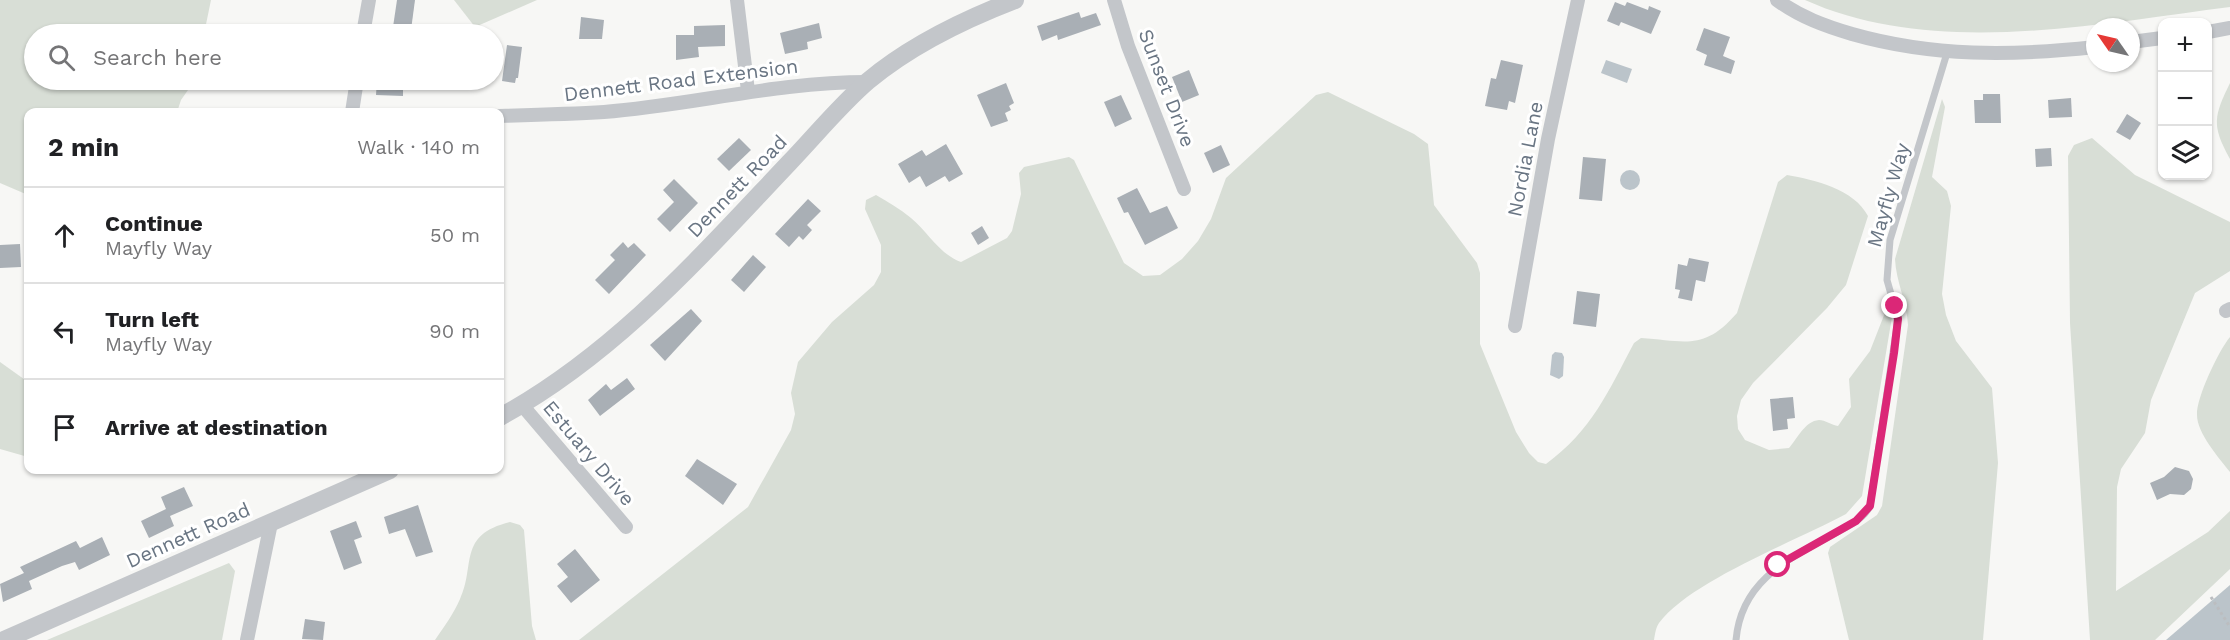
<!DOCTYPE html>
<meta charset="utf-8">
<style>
:root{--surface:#fff;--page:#f6f6f6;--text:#202124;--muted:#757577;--line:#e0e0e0}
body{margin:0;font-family:"Work Sans",sans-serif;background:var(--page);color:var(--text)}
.controls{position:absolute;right:18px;top:18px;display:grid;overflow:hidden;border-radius:12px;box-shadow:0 2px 4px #0004}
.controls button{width:54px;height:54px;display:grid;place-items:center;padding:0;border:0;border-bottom:2px solid var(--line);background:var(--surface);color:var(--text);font:30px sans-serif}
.compass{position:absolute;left:2086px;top:18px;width:54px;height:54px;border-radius:50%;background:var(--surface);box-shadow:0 2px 4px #0004;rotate:304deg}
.stop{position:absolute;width:18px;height:18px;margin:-14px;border:4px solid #db2777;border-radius:50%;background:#fff}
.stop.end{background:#db2777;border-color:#fff;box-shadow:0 2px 6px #0008}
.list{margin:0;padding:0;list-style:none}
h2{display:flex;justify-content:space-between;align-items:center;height:78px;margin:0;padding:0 24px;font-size:26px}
h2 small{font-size:20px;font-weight:400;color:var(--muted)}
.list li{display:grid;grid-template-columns:39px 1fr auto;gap:18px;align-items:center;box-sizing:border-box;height:96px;padding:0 24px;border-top:2px solid var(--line)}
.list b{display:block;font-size:22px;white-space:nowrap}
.list p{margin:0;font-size:20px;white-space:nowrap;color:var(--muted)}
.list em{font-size:20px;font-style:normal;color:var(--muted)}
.icon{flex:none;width:33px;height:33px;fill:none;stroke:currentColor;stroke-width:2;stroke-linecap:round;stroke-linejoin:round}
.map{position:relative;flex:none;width:2230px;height:640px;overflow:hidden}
.search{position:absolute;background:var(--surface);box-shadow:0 2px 4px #0004;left:24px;top:24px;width:480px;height:66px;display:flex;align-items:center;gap:15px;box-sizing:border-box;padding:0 21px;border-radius:33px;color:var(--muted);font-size:22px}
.panel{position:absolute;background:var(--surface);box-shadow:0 2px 4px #0004;left:24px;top:108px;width:480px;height:366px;border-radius:12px}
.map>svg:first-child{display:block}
</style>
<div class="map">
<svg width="2230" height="640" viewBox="0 0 2230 640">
<rect width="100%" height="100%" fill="#f7f7f5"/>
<g fill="#d8ded6">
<polygon points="0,0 211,0 204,34 34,34 34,80 195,80 181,100 177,112 28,112 28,195 0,183"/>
<polygon points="454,0 537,0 475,27"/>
<path d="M1805 0H2230V7C2095 24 1934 58 1805 0Z"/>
<path d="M2230 83V159C2211 125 2214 116 2230 83Z"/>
<path d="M1328 92 1414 134 1428 144 1434 205 1477 263 1480 273V344L1516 432 1529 453 1538 462 1546 464C1592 430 1608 392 1634 343L1641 338C1686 341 1704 351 1737 313L1778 182 1787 175C1815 180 1854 189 1868 216L1846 285 1827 308 1753 383 1741 400 1737 416 1738 429 1745 440 1769 450 1789 448C1797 439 1805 421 1819 420 1825 420 1832 425 1838 426L1851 407 1849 379 1870 351 1888 305 1892 317 1862 496 1846 514C1798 540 1690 581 1659 623 1656 627 1655 634 1654 640H579L748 507 791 430 795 414 791 393 798 362 832 322 874 285 881 272V245L865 209 866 200 876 195C888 202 900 209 911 218 928 232 939 254 961 262L1007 238 1012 231 1021 194 1019 173 1024 167 1069 157 1074 160 1124 263 1143 276 1160 275 1182 259 1198 241 1211 219 1226 178 1316 95Z"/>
<path d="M1942 99 1945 107 1932 177 1947 191 1951 206 1942 294 1946 315 1956 341 1992 388 1998 463 1983 640H1849L1828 553 1830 547 1877 515 1882 506 1908 325C1907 302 1896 282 1895 259Z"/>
<polygon points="2092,138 2135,175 2230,222 2230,271 2195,293 2151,400 2145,433 2121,469 2117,487 2116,591 2208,532 2230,511 2230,569 2155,640 2090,640 2070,323 2068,156 2074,145"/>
<path d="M2230 337V472C2219 458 2197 433 2197 415 2196 398 2219 350 2230 337Z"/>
<polygon points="0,362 28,382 28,457 0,449"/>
<path d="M510 522 520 525 524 530 532 626 536 640H435C444 627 454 613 460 599 476 565 457 535 510 522Z"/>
<polygon points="229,563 235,571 222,640 47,640"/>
</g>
<g fill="#bbc4ca">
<polygon points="1606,60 1632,69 1627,83 1601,73"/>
<circle cx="1630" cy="180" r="10"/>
<polygon points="1555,352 1562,353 1564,357 1563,376 1559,379 1550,375 1552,355"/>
<polygon points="2230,585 2230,640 2166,640"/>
</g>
<g fill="#a9afb5">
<polygon points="397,0 415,0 411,30 393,27"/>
<polygon points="1615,2 1625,6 1627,2 1648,10 1649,6 1661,11 1651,34 1621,22 1619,26 1607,21"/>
<polygon points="1079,12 1081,18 1096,13 1101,25 1058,40 1057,35 1042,41 1037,26"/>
<polygon points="581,17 604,20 602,39 579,39"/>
<polygon points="819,23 822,38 807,42 808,49 785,54 780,33"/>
<polygon points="725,25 725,46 698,47 699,57 676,60 676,35 694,35 694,26"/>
<polygon points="1704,28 1730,37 1723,56 1735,61 1731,74 1704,65 1707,55 1696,50"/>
<polygon points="507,45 522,47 518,78 516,78 515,83 502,81"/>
<polygon points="1501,60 1523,65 1515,103 1509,101 1507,110 1485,106 1491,78 1496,79"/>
<polygon points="1189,70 1199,95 1182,102 1172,77"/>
<polygon points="377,80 403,80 403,96 376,95"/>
<polygon points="1006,83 1014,103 1009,106 1011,110 1005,113 1008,121 991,127 977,95"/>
<polygon points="1983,94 2000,94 2001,123 1975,123 1974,100 1983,100"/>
<polygon points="1121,95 1132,119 1115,127 1104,102"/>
<polygon points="2071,98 2072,117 2049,118 2048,100"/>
<polygon points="2127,114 2141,123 2130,140 2116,132"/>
<polygon points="739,138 751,150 729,171 717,159"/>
<polygon points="946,144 963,174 949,182 945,176 926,187 920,176 909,183 898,164 922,150 926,156"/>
<polygon points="1221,145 1230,165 1213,173 1204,153"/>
<polygon points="2051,148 2052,166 2036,167 2035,149"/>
<polygon points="1583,157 1606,159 1602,201 1579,199"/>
<polygon points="674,179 698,203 670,232 657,219 674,202 663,190"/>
<polygon points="1137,188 1150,213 1167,206 1178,228 1145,245 1128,212 1124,213 1117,198"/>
<polygon points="808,199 821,211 807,225 812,230 803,240 799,236 789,247 775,234"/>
<polygon points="982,226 989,238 978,245 971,233"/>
<polygon points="623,242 628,248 634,243 646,255 609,294 595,280 615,260 610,255"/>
<polygon points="20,244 21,267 0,268 0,245"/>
<polygon points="753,255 766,267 744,292 731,280"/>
<polygon points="1689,258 1709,262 1705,282 1696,280 1692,301 1678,298 1680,290 1675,289 1678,264 1687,266"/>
<polygon points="1577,291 1600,294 1596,327 1573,324"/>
<polygon points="691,309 702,321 665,361 650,345"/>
<polygon points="627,378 635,389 600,416 588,400 606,384 611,390"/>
<polygon points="1793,397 1795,418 1787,419 1788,429 1773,431 1770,399"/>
<polygon points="697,459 737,484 723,505 685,476"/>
<polygon points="2175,467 2189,471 2193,479 2191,489 2184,495 2170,494 2157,500 2150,483 2164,477"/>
<polygon points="184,487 193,506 170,516 174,526 149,538 141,521 166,509 161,497"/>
<polygon points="418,505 433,552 416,557 405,529 389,534 384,517"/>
<polygon points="356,521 362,537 354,540 362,563 344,570 330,531"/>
<polygon points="102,537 110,555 79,570 75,562 62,566 29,581 32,589 3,602 0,584 24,573 20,567 76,541 80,548"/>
<polygon points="575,549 600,580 571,603 557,586 568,577 557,564"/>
<polygon points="305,619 325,622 323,640 302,639"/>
</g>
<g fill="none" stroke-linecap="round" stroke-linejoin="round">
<polyline stroke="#bbbdc0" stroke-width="3" stroke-dasharray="3 3" stroke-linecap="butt" points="2211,597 2230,627"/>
<path stroke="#c3c6ca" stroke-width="7" d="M1736 640C1741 581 1788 559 1834 534 1848 526 1863 520 1870 506L1898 319 1887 280 1890 240 1947 53"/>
<g stroke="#c3c6ca" stroke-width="14">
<polyline points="737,0 748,91"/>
<polyline points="1114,0 1128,46 1184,189"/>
<path d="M1777 0C1800 17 1825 26 1852 34 1933 57 2012 56 2095 47"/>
<polyline points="2208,32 2230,28"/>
<polyline points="363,34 369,0"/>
<polyline points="2131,42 2162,38"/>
<polyline points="352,112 357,80"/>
<path d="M500 116C534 115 570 114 604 112 692 105 778 82 867 82"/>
<polyline points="2226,311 2230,309"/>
<polyline points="1515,326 1548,139 1578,0"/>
<polyline points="522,405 626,527"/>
<polyline points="247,640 271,523"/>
</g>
<g stroke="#c3c6ca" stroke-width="18">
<path d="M500 417C615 354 700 257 789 163 815 136 840 105 868 81 911 45 963 20 1015 0"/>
<polyline points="4,640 390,470"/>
</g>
</g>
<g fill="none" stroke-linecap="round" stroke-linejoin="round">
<polyline stroke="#db2777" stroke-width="8" points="1778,565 1856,521 1870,506 1894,353 1898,319 1895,306"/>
</g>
<g text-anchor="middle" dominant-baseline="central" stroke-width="6" stroke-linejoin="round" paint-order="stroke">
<g font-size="20" fill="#697583" stroke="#fff">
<text transform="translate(681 80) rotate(-7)">Dennett Road Extension</text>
<text transform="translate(1167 88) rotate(69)">Sunset Drive</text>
<text transform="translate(1525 159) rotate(-79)">Nordia Lane</text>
<text transform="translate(737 186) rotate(-46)">Dennett Road</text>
<text transform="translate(1888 195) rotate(-74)">Mayfly Way</text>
<text transform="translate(589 453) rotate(50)">Estuary Drive</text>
<text transform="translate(188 535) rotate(-24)">Dennett Road</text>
</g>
</g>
</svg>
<div class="controls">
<button>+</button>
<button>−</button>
<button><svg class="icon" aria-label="layers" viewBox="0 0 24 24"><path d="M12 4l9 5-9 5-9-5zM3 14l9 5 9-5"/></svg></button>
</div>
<svg class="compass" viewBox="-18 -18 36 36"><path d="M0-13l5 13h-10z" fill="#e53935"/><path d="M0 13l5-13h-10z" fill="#757577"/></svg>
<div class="stop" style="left:1778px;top:565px"></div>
<div class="stop end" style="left:1895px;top:306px"></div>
<div class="search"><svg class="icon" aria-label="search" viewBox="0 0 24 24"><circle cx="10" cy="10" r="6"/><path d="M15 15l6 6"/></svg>Search here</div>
<section class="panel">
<h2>2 min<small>Walk · 140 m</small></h2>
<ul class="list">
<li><svg class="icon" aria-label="ahead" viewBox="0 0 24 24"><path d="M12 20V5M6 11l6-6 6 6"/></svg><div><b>Continue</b><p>Mayfly Way</p></div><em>50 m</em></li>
<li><svg class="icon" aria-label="left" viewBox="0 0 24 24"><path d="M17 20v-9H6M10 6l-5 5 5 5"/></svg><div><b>Turn left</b><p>Mayfly Way</p></div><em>90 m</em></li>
<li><svg class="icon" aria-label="arrive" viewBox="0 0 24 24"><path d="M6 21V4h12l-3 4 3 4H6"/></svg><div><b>Arrive at destination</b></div></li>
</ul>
</section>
</div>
